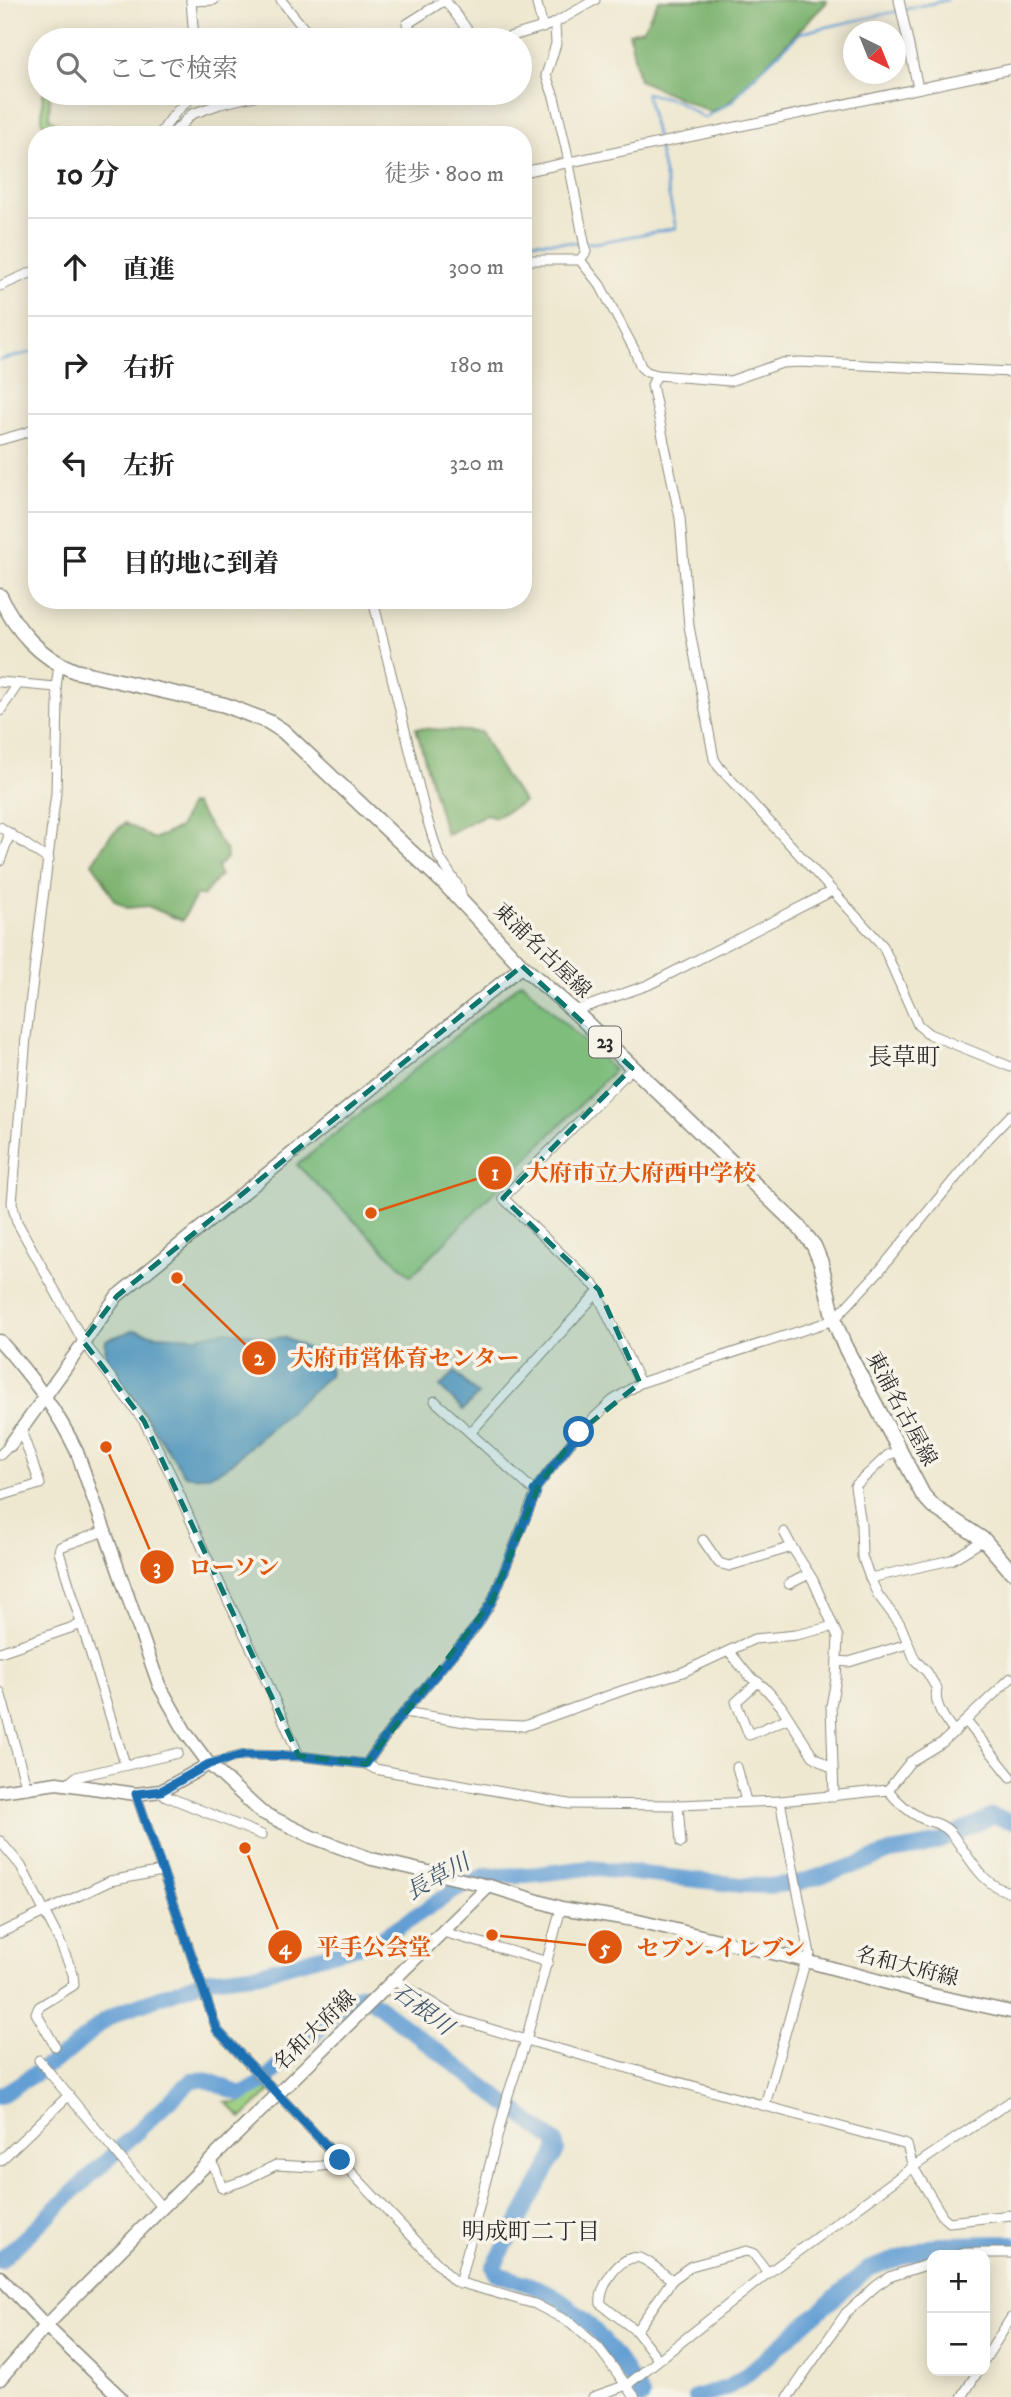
<!DOCTYPE html>
<html lang="ja">
<meta charset="utf-8">
<style>
:root{--surface:#fff;--page:#f2f2f2;--text:#222;--muted:#767676;--line:#e0e0e0}
body{margin:0;font-family:"IM FELL DW Pica","Noto Serif JP",serif;background:var(--page);color:var(--text)}
.controls{position:absolute;right:21px;bottom:21px;display:grid;overflow:hidden;border-radius:14px;box-shadow:0 4px 18px #0003}
.controls button{width:63px;height:63px;display:grid;place-items:center;padding:0;border:0;border-bottom:2px solid var(--line);background:var(--surface);color:var(--text);font:35px sans-serif}
.compass{position:absolute;left:843px;top:21px;width:63px;height:63px;border-radius:50%;background:var(--surface);box-shadow:0 4px 18px #0003;rotate:137deg}
.stop{position:absolute;width:21px;height:21px;margin:-16px;border:5px solid #1f6fb2;border-radius:50%;background:#fff}
.stop.end{background:#1f6fb2;border-color:#fff;box-shadow:0 2px 7px #0008}
.list{margin:0;padding:0;list-style:none}
h2{display:flex;justify-content:space-between;align-items:center;height:91px;margin:0;padding:0 28px;font-size:30px}
h2 small{font-size:23px;font-weight:400;color:var(--muted)}
.list li{display:grid;grid-template-columns:46px 1fr auto;gap:21px;align-items:center;box-sizing:border-box;height:98px;padding:0 28px;border-top:2px solid var(--line)}
.list b{display:block;font-size:26px;white-space:nowrap}
.list em{font-size:23px;font-style:normal;color:var(--muted)}
.icon{flex:none;width:38px;height:38px;fill:none;stroke:currentColor;stroke-width:2;stroke-linecap:round;stroke-linejoin:round}
.map{position:relative;flex:none;width:1011px;height:2397px;overflow:hidden}
.search{position:absolute;background:var(--surface);box-shadow:0 4px 18px #0003;left:28px;top:28px;width:504px;height:77px;display:flex;align-items:center;gap:18px;box-sizing:border-box;padding:0 24px;border-radius:38px;color:var(--muted);font-size:26px}
.panel{position:absolute;background:var(--surface);box-shadow:0 4px 18px #0003;left:28px;top:126px;width:504px;height:483px;border-radius:28px}
.map>svg:first-child{display:block}
</style>
<div class="map">
<svg width="1011" height="2397" viewBox="0 0 1011 2397">
<rect width="100%" height="100%" fill="#f7f3e8"/>
<filter id="ink" filterUnits="userSpaceOnUse"><feTurbulence type="fractalNoise" baseFrequency=".0143" numOctaves="2"/><feDisplacementMap in="SourceGraphic" scale="14" xChannelSelector="R" yChannelSelector="G"/><feConvolveMatrix kernelMatrix="1 2 1 2 8 2 1 2 1" color-interpolation-filters="sRGB"/></filter>
<filter id="wash" filterUnits="userSpaceOnUse"><feTurbulence type="fractalNoise" baseFrequency=".00686" numOctaves="4" result="noise"/><feDisplacementMap in="SourceGraphic" scale="28" xChannelSelector="R" yChannelSelector="G"/><feGaussianBlur stdDeviation="1.57" result="paint"/><feColorMatrix in="noise" values="0 0 0 0 0 0 0 0 0 0 0 0 0 0 0 0 0 1.4 0 .05"/><feComposite in="paint" operator="in"/></filter>
<g filter="url(#wash)">
<rect width="100%" height="100%" fill="#eee8d0"/>
<g fill="#9acf7f" stroke="#627d55" stroke-width="2">
<polygon points="43,93 50,93 49,118 72,135 61,135 42,122"/>
<polygon points="522,982 614,1070 411,1276 297,1165"/>
<polygon points="265,2085 270,2091 242,2118 226,2102 238,2103"/>
</g>
<g fill="#7bb26e" stroke="#536e4c" stroke-width="2">
<polygon points="659,0 826,0 827,2 725,106 710,112 639,80 629,33 643,29"/>
<polygon points="416,728 481,732 504,775 524,802 496,817 486,814 446,835"/>
<polygon points="190,804 195,805 226,851 227,858 217,867 220,875 203,896 196,895 182,921 148,906 127,908 114,900 102,877 92,863 110,836 125,823 154,839 179,828"/>
</g>
<g fill="#639fd4" stroke="#476580" stroke-width="2">
<path d="M134 1330 156 1335 198 1337 224 1331 248 1333 267 1339 284 1337 320 1355 330 1367 329 1376 228 1466C212 1476 203 1478 185 1475L105 1357 106 1340Z"/>
<polygon points="455,1372 478,1395 463,1410 440,1387"/>
</g>
<g fill="none" stroke-linecap="round" stroke-linejoin="round">
<g stroke="#639fd4" stroke-width="2.5">
<polyline points="657,139 646,93 675,100 704,118 733,101 748,82 800,33 947,0"/>
<polyline points="523,241 595,243 676,228 658,146"/>
<polyline points="0,360 37,351"/>
</g>
<g stroke="#639fd4" stroke-width="16">
<polyline points="0,2096 67,2053 104,2021 124,2010 209,1979 260,1973 372,1942 384,1936 454,1891 484,1876 528,1875 589,1868 742,1885 769,1886 801,1882 859,1864 890,1852 922,1847 943,1840 992,1816 1011,1821"/>
<path d="M0 2261 192 2080C212 2077 223 2089 242 2094L260 2084 356 1996 363 1994 555 2141 557 2151 493 2268 496 2273C512 2279 531 2284 547 2292 588 2314 619 2357 642 2397"/>
<polyline points="695,2397 727,2388 744,2377 868,2269 939,2244 1011,2243"/>
</g>
</g>
</g>
<g filter="url(#ink)">
<g fill="none" stroke-linecap="round" stroke-linejoin="round">
<defs>
<g id="street">
<polyline points="191,0 194,40"/>
<polyline points="281,0 313,40"/>
<polyline points="536,0 543,28"/>
<polyline points="899,0 918,88"/>
<polyline points="191,1 214,0"/>
<polyline points="555,23 556,44 546,75 554,97 566,148 586,252 580,260"/>
<polyline points="418,40 407,24 445,0 475,40"/>
<polyline points="499,40 553,24 595,0"/>
<polyline points="159,135 176,112 196,93"/>
<polyline points="171,135 192,114 220,104 267,93"/>
<polyline points="523,172 1011,69"/>
<polyline points="523,260 580,260"/>
<polyline points="580,260 600,285 634,349 641,367 647,372 657,375 730,381 782,363 800,362 1011,372"/>
<polyline points="0,286 37,270"/>
<polyline points="657,375 652,385 680,518 689,626 714,759 719,767 883,946 918,1025 929,1034 1011,1067"/>
<polyline points="0,440 28,432 37,427"/>
<polyline points="373,600 425,812 439,857 460,889 462,899"/>
<polyline points="59,665 56,687 58,701 56,793 26,1037 12,1203 17,1222 83,1341 144,1421 172,1477 203,1549 260,1666 299,1756"/>
<polyline points="0,682 56,687"/>
<polyline points="0,711 18,684"/>
<polyline points="0,827 49,860"/>
<polyline points="0,861 10,833"/>
<polyline points="574,1011 648,985 832,891"/>
<polyline points="632,1068 503,1198 599,1290 597,1293 640,1383"/>
<polyline points="435,1401 534,1491"/>
<polyline points="471,1432 597,1293"/>
<polyline points="0,1455 10,1445"/>
<polyline points="0,1496 40,1484 21,1430"/>
<polyline points="105,1531 60,1547 59,1552 125,1764"/>
<polyline points="784,1532 792,1547"/>
<polyline points="703,1540 719,1563 729,1566 792,1547 813,1580 838,1637 836,1679 831,1706 834,1796"/>
<polyline points="870,1578 862,1556 861,1524 855,1486 888,1455 899,1451"/>
<polyline points="789,1584 809,1574"/>
<polyline points="729,1651 748,1675 764,1687 781,1706 813,1756 833,1769"/>
<polyline points="0,1652 82,1624"/>
<polyline points="837,1661 849,1662 907,1644"/>
<polyline points="758,1682 736,1702 749,1735 788,1718"/>
<polyline points="0,1692 27,1789"/>
<polyline points="404,1712 477,1724 524,1726 624,1690 683,1672 754,1639 796,1635 830,1627"/>
<polyline points="966,1721 1011,1777"/>
<path d="M955 1732C945 1721 933 1703 937 1689L927 1672 915 1660 900 1624 878 1595 870 1578 951 1560 984 1540"/>
<polyline points="209,1764 244,1755 299,1756 366,1764 375,1769 569,1804 678,1805 780,1801 888,1790 910,1762 943,1742 1011,1678"/>
<polyline points="366,1764 395,1723 478,1624 492,1601 536,1492 534,1491 579,1432 612,1401 640,1383 834,1320 880,1270 985,1142 1011,1115"/>
<polyline points="737,1767 746,1801"/>
<polyline points="68,1784 76,1777 178,1753"/>
<path d="M888 1790C896 1800 909 1812 921 1818 932 1823 942 1823 950 1832 967 1852 982 1888 1011 1892"/>
<polyline points="161,1791 166,1796 262,1835"/>
<polyline points="136,1794 217,2030 454,2281 535,2304 571,2323 598,2347 635,2397"/>
<polyline points="678,1805 681,1843"/>
<polyline points="0,1841 21,1866 59,1940 73,1974 74,1985 39,2007 36,2013 55,2046"/>
<polyline points="443,1932 548,1962"/>
<polyline points="0,1933 110,1881 162,1871"/>
<polyline points="395,1980 458,2019 526,2040 907,2145 913,2167 943,2217 949,2222 1011,2215"/>
<polyline points="39,2060 162,2208"/>
<polyline points="765,2105 803,1970 810,1954 780,1801"/>
<polyline points="0,2161 69,2095"/>
<polyline points="209,2162 215,2168 222,2188 243,2181 276,2165 313,2167 338,2164 341,2161"/>
<polyline points="958,2255 965,2253 1011,2253"/>
<polyline points="459,2284 508,2095 526,2040 561,1908"/>
<polyline points="636,2331 672,2280 691,2266 746,2251 753,2253 768,2273"/>
<path d="M658 2359 636 2331 601 2304C598 2288 620 2253 640 2258 650 2261 663 2274 672 2280"/>
<polyline points="985,2359 1011,2318"/>
<polyline points="593,2397 627,2385 768,2273 913,2167 1011,2101"/>
<polyline points="788,2397 846,2313 876,2286 889,2277 932,2263"/>
<polyline points="962,2397 978,2371"/>
</g>
<g id="secondary">
<path d="M0 1341C31 1376 57 1410 77 1452L159 1685 186 1733 209 1764 261 1812 312 1837 372 1859 489 1886 561 1908 634 1920 806 1961 928 1994 1011 2012"/>
<polyline points="10,1445 117,1296 522,966"/>
<polyline points="0,1791 57,1783 136,1794 161,1791 209,1764"/>
<polyline points="0,2277 46,2326 120,2397"/>
<polyline points="0,2379 46,2326 162,2208 489,1886"/>
</g>
<path id="primary" d="M0 596C15 629 40 658 75 671L225 705 269 722 283 731 446 885 522 966 574 1011 799 1227 814 1246 821 1263 834 1320 844 1345 923 1495 934 1507 984 1540 1011 1571"/>
</defs>
<use href="#street" stroke="#8c8a7e" stroke-width="11"/>
<use href="#secondary" stroke="#8c8a7e" stroke-width="15"/>
<use href="#primary" stroke="#8c8a7e" stroke-width="17"/>
<use href="#street" stroke="#fff" stroke-width="9"/>
<use href="#secondary" stroke="#fff" stroke-width="12"/>
<use href="#primary" stroke="#fff" stroke-width="14"/>
</g>
</g>
<g fill="none" stroke-linecap="round" stroke-linejoin="round" filter="url(#ink)">
<polyline stroke="#1f6fb2" stroke-width="9" points="340,2160 217,2030 136,1794 161,1791 209,1764 244,1755 299,1756 366,1764 395,1723 478,1624 492,1601 536,1493 534,1491 579,1432"/>
</g>
<path fill="#0f766e" fill-opacity="0.2" stroke="#0f766e" stroke-width="5" stroke-dasharray="14 9" stroke-linejoin="round" d="M522 966 632 1068 503 1198 599 1290 640 1383 579 1432 539 1485 492 1601 366 1764 299 1756 144 1421 83 1341 117 1296Z"/>
<g text-anchor="middle" dominant-baseline="central" stroke-width="7" stroke-linejoin="round" paint-order="stroke">
<rect fill="#f7f3e8" stroke="#686764" stroke-width="2" x="589" y="1026.5" width="32" height="31" rx="5"/>
<g font-size="19" font-weight="bold" fill="#2b2b2b">
<text x="605" y="1042">23</text>
</g>
<g font-size="21" fill="#2b2b2b" stroke="#f7f3e8">
<text transform="translate(542 951) rotate(44)">東浦名古屋線</text>
<text transform="translate(901 1409) rotate(62)">東浦名古屋線</text>
<text transform="translate(907 1967) rotate(14)">名和大府線</text>
<text transform="translate(315 2031) rotate(-44)">名和大府線</text>
</g>
<g font-size="23" font-style="italic" fill="#41596f" stroke="#f7f3e8">
<text transform="translate(438 1878) rotate(-29)">長草川</text>
<text transform="translate(422 2010) rotate(37)">石根川</text>
</g>
<g font-size="23" fill="#2b2b2b" stroke="#f7f3e8">
<text x="531" y="2232">明成町二丁目</text>
</g>
<g font-size="24" fill="#2b2b2b" stroke="#f7f3e8">
<text x="904" y="1058">長草町</text>
</g>
</g>
<path fill="none" stroke="#df570e" stroke-width="2.5" d="M371 1213L495 1173M177 1278L259 1358M106 1447L157 1567M245 1848L285 1947M492 1935L605 1947"/>
<g fill="#df570e" stroke="#f7f3e8" stroke-width="2.5">
<circle cx="371" cy="1213" r="7"/>
<circle cx="177" cy="1278" r="7"/>
<circle cx="106" cy="1447" r="7"/>
<circle cx="245" cy="1848" r="7"/>
<circle cx="492" cy="1935" r="7"/>
<circle cx="495" cy="1173" r="18"/>
<circle cx="259" cy="1358" r="18"/>
<circle cx="157" cy="1567" r="18"/>
<circle cx="285" cy="1947" r="18"/>
<circle cx="605" cy="1947" r="18"/>
</g>
<g font-size="21" text-anchor="middle" font-weight="bold" fill="#fff">
<text x="495" y="1180">1</text>
<text x="259" y="1365">2</text>
<text x="157" y="1574">3</text>
<text x="285" y="1954">4</text>
<text x="605" y="1955">5</text>
</g>
<g font-size="23" text-anchor="middle" font-weight="bold" fill="#df570e" stroke="#f7f3e8" stroke-width="7" stroke-linejoin="round" paint-order="stroke">
<text x="641" y="1181">大府市立大府西中学校</text>
<text x="405" y="1366">大府市営体育センター</text>
<text x="234" y="1575">ローソン</text>
<text x="374" y="1955">平手公会堂</text>
<text x="721" y="1956">セブン-イレブン</text>
</g>
</svg>
<div class="controls">
<button>+</button>
<button>−</button>
</div>
<svg class="compass" viewBox="-18 -18 36 36"><path d="M0-13l5 13h-10z" fill="#e53935"/><path d="M0 13l5-13h-10z" fill="#767676"/></svg>
<div class="stop" style="left:579px;top:1432px"></div>
<div class="stop end" style="left:340px;top:2160px"></div>
<div class="search"><svg class="icon" aria-label="search" viewBox="0 0 24 24"><circle cx="10" cy="10" r="6"/><path d="M15 15l6 6"/></svg>ここで検索</div>
<section class="panel">
<h2>10 分<small>徒歩 · 800 m</small></h2>
<ul class="list">
<li><svg class="icon" aria-label="ahead" viewBox="0 0 24 24"><path d="M12 20V5M6 11l6-6 6 6"/></svg><div><b>直進</b></div><em>300 m</em></li>
<li><svg class="icon" aria-label="right" viewBox="0 0 24 24"><path d="M7 20v-9h11M14 6l5 5-5 5"/></svg><div><b>右折</b></div><em>180 m</em></li>
<li><svg class="icon" aria-label="left" viewBox="0 0 24 24"><path d="M17 20v-9H6M10 6l-5 5 5 5"/></svg><div><b>左折</b></div><em>320 m</em></li>
<li><svg class="icon" aria-label="arrive" viewBox="0 0 24 24"><path d="M6 21V4h12l-3 4 3 4H6"/></svg><div><b>目的地に到着</b></div></li>
</ul>
</section>
</div>
